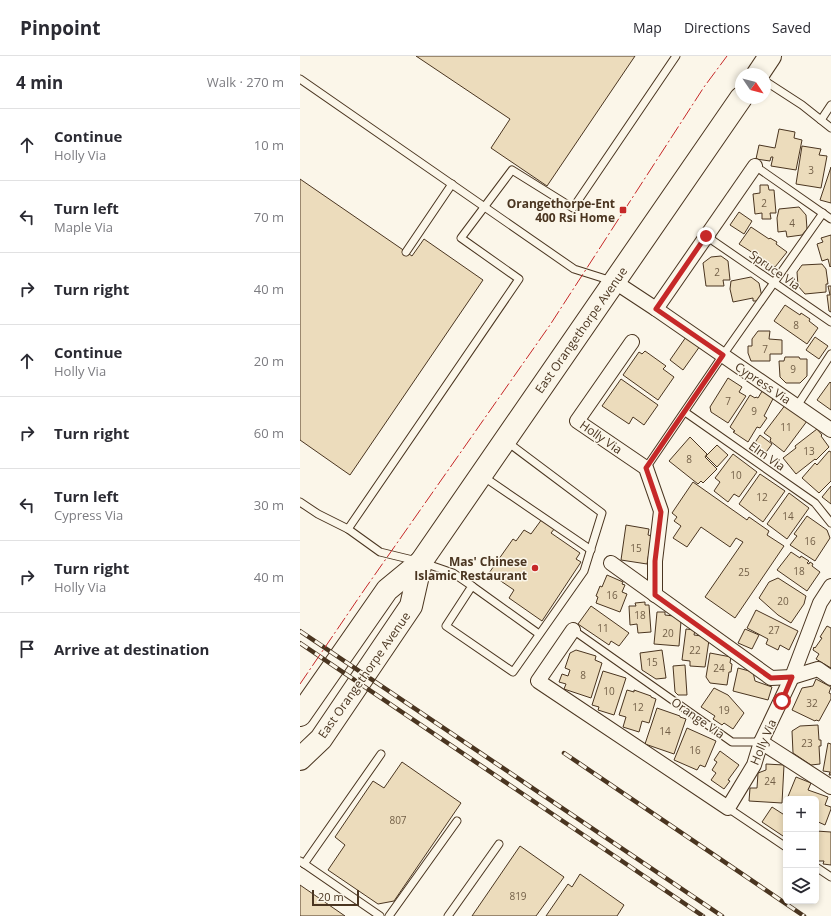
<!DOCTYPE html>
<meta charset="utf-8">
<style>
:root{--surface:#fff;--page:#f2f2f3;--text:#2b2b33;--muted:#7c7c81;--line:#e1e1e2}
body{margin:0;font-family:"Open Sans",sans-serif;background:var(--page);color:var(--text)}
.controls{position:absolute;right:12px;bottom:12px;display:grid;overflow:hidden;border-radius:6px;box-shadow:0 2px 6px #0003}
.controls button{width:36px;height:36px;display:grid;place-items:center;padding:0;border:0;border-bottom:1px solid var(--line);background:var(--surface);color:var(--text);font:20px sans-serif}
.compass{position:absolute;left:435px;top:12px;width:36px;height:36px;border-radius:50%;background:var(--surface);box-shadow:0 2px 6px #0003;rotate:125deg}
.scale{position:absolute;left:12px;bottom:10px;width:47px;box-sizing:border-box;padding-left:4px;border:2px solid #4a3520;border-top:0;font-size:11px;line-height:14px;white-space:nowrap;color:#4a3520;-webkit-text-stroke:3px #fbf6e9;paint-order:stroke}
.stop{position:absolute;width:12px;height:12px;margin:-9px;border:3px solid #c62828;border-radius:50%;background:#fff}
.stop.end{background:#c62828;border-color:#fff;box-shadow:0 1px 4px #0008}
.list{margin:0;padding:0;list-style:none}
h2{display:flex;justify-content:space-between;align-items:center;height:52px;margin:0;padding:0 16px;font-size:17px}
h2 small{font-size:13px;font-weight:400;color:var(--muted)}
.list li{display:grid;grid-template-columns:26px 1fr auto;gap:12px;align-items:center;box-sizing:border-box;height:72px;padding:0 16px;border-top:1px solid var(--line)}
.list b{display:block;font-size:15px;white-space:nowrap}
.list p{margin:0;font-size:13px;white-space:nowrap;color:var(--muted)}
.list em{font-size:13px;font-style:normal;color:var(--muted)}
.icon{flex:none;width:22px;height:22px;fill:none;stroke:currentColor;stroke-width:2;stroke-linecap:round;stroke-linejoin:round}
.map{position:relative;flex:none;width:531px;height:860px;overflow:hidden}
header{display:flex;align-items:center;gap:24px;box-sizing:border-box;height:56px;padding:0 20px;background:var(--surface);border-bottom:1px solid var(--line)}
header strong{font-size:19px}
nav{display:flex;gap:22px;margin-inline-start:auto;font-size:14px}
main{display:flex}
aside{flex:1;background:var(--surface)}
.map>svg:first-child{display:block}
</style>
<header>
<strong>Pinpoint</strong>
<nav><a>Map</a><a>Directions</a><a>Saved</a></nav>
</header>
<main>
<aside>
<h2>4 min<small>Walk · 270 m</small></h2>
<ul class="list">
<li><svg class="icon" aria-label="ahead" viewBox="0 0 24 24"><path d="M12 20V5M6 11l6-6 6 6"/></svg><div><b>Continue</b><p>Holly Via</p></div><em>10 m</em></li>
<li><svg class="icon" aria-label="left" viewBox="0 0 24 24"><path d="M17 20v-9H6M10 6l-5 5 5 5"/></svg><div><b>Turn left</b><p>Maple Via</p></div><em>70 m</em></li>
<li><svg class="icon" aria-label="right" viewBox="0 0 24 24"><path d="M7 20v-9h11M14 6l5 5-5 5"/></svg><div><b>Turn right</b></div><em>40 m</em></li>
<li><svg class="icon" aria-label="ahead" viewBox="0 0 24 24"><path d="M12 20V5M6 11l6-6 6 6"/></svg><div><b>Continue</b><p>Holly Via</p></div><em>20 m</em></li>
<li><svg class="icon" aria-label="right" viewBox="0 0 24 24"><path d="M7 20v-9h11M14 6l5 5-5 5"/></svg><div><b>Turn right</b></div><em>60 m</em></li>
<li><svg class="icon" aria-label="left" viewBox="0 0 24 24"><path d="M17 20v-9H6M10 6l-5 5 5 5"/></svg><div><b>Turn left</b><p>Cypress Via</p></div><em>30 m</em></li>
<li><svg class="icon" aria-label="right" viewBox="0 0 24 24"><path d="M7 20v-9h11M14 6l5 5-5 5"/></svg><div><b>Turn right</b><p>Holly Via</p></div><em>40 m</em></li>
<li><svg class="icon" aria-label="arrive" viewBox="0 0 24 24"><path d="M6 21V4h12l-3 4 3 4H6"/></svg><div><b>Arrive at destination</b></div></li>
</ul>
</aside>
<div class="map">
<svg width="531" height="860" viewBox="0 0 531 860">
<rect width="100%" height="100%" fill="#fbf6e9"/>
<g fill="#ecdcbc" stroke="#4a3520">
<polygon points="116,0 335,0 247,130 191,92 210,63"/>
<polygon points="479,73 495,76 494,82 502,84 496,114 471,110 473,101 471,101 470,105 456,103 459,89 475,92"/>
<polygon points="502,90 521,93 519,99 527,100 521,132 496,128"/>
<polygon points="531,111 531,147 520,144"/>
<polygon points="0,123 112,200 124,183 183,224 50,419 0,384"/>
<polygon points="460,129 468,129 469,134 474,134 476,157 470,157 471,163 462,163 462,157 455,158 453,138 460,137"/>
<polygon points="499,151 506,159 507,173 502,179 487,181 486,175 478,176 477,162 479,153"/>
<polygon points="439,156 452,165 444,178 430,169"/>
<polygon points="451,171 469,183 470,182 477,186 476,188 487,196 475,211 473,210 471,214 462,207 464,204 439,188"/>
<polygon points="531,179 531,210 530,211 528,203 522,205 517,188 523,186 521,182"/>
<polygon points="421,200 428,205 430,224 423,224 424,230 406,230 403,207 411,201"/>
<polygon points="522,208 526,213 528,228 526,228 526,236 505,238 498,230 497,216 502,209"/>
<polygon points="451,221 459,227 462,241 459,245 453,245 453,242 433,246 430,233 431,225"/>
<polygon points="528,230 531,230 531,256 529,255 527,239 530,239"/>
<polygon points="485,249 500,259 501,257 510,263 509,265 518,272 507,288 474,265"/>
<polygon points="458,275 470,275 469,283 482,284 482,298 470,298 470,305 451,305 448,297 448,290 452,290 452,283"/>
<polygon points="386,281 400,290 383,314 370,304"/>
<polygon points="515,281 528,290 519,303 506,294"/>
<polygon points="345,295 366,310 363,313 374,321 358,344 323,319 339,296 342,298"/>
<polygon points="485,301 499,301 500,303 507,303 507,320 500,327 486,327 480,321 479,305 484,305"/>
<polygon points="428,322 442,331 439,336 446,340 428,367 411,356 410,351"/>
<polygon points="321,323 358,349 344,369 333,361 329,368 302,350"/>
<polygon points="530,326 531,327 531,354 517,344"/>
<polygon points="464,332 475,339 464,360 467,362 460,372 457,371 448,386 433,376 435,375 430,371 450,339 455,342 456,341 458,342"/>
<polygon points="486,348 507,365 484,396 470,385 471,382 464,377"/>
<polygon points="517,373 522,379 521,380 529,391 516,404 515,403 496,418 483,402 496,392 495,390"/>
<polygon points="460,379 472,388 464,399 452,391"/>
<polygon points="390,381 407,398 405,401 417,413 403,427 401,425 398,428 369,405"/>
<polygon points="417,389 428,399 417,411 406,400"/>
<polygon points="529,395 531,396 531,425 519,437 502,422 515,407 517,409"/>
<polygon points="433,398 457,416 439,441 434,438 428,446 414,435 420,426 415,422"/>
<polygon points="460,418 485,435 463,466 439,448"/>
<polygon points="393,426 447,464 449,461 469,475 467,479 484,490 435,562 405,541 443,486 436,482 430,491 401,471 387,491 373,482 381,470 374,465 377,461 372,457"/>
<polygon points="531,430 531,448 522,441"/>
<polygon points="489,437 509,452 487,483 467,468"/>
<polygon points="507,460 527,474 530,482 515,505 490,489 497,480 494,478"/>
<polygon points="242,463 255,472 251,477 280,497 276,503 281,506 242,565 209,542 214,534 189,517 213,483 216,485 224,474 231,478"/>
<polygon points="326,469 349,473 348,479 352,480 347,508 321,504"/>
<polygon points="491,496 500,502 501,500 509,505 507,507 509,508 510,506 513,508 512,510 520,516 507,535 477,514"/>
<polygon points="307,519 323,526 322,528 325,529 322,536 327,538 320,556 296,547 298,541 296,540 300,530 302,531"/>
<polygon points="478,522 506,540 504,548 491,567 478,559 459,542 469,526"/>
<polygon points="345,546 345,549 349,549 351,576 338,577 337,568 330,569 329,550 336,550 335,547"/>
<polygon points="291,550 329,577 319,590 311,585 309,589 278,568"/>
<polygon points="456,554 498,575 489,594 480,589 478,594 466,588 468,583 447,572"/>
<polygon points="357,556 365,556 365,559 374,560 381,565 379,590 354,588"/>
<polygon points="527,570 531,572 531,612 516,603 519,598 513,594 514,591 515,592 522,582 520,581"/>
<polygon points="386,573 395,574 394,579 402,580 409,584 405,611 390,610 390,605 382,604"/>
<polygon points="445,573 459,579 452,593 438,587"/>
<polygon points="276,594 296,600 295,604 302,607 291,642 264,633 266,628 259,626 262,618 268,620 270,614 265,612 270,597"/>
<polygon points="362,594 366,622 356,623 342,614 340,597"/>
<polygon points="410,597 431,601 430,607 432,608 431,616 429,616 427,629 410,627 406,621"/>
<polygon points="385,609 387,639 378,639 375,636 373,610"/>
<polygon points="438,612 453,616 455,625 472,631 468,644 433,635"/>
<polygon points="303,615 326,622 314,659 298,654 299,651 292,649"/>
<polygon points="516,623 531,631 529,637 531,638 531,643 519,665 516,664 515,665 492,654 502,632 513,630"/>
<polygon points="414,632 428,639 444,657 433,673 424,667 422,669 413,663 415,660 401,651"/>
<polygon points="327,634 334,636 334,634 351,640 351,641 356,643 349,667 342,665 339,676 323,671 326,661 319,659"/>
<polygon points="357,652 380,660 380,661 386,663 374,698 345,688"/>
<polygon points="518,669 519,684 521,684 521,690 519,690 520,708 511,709 493,697 492,675 500,670"/>
<polygon points="387,672 416,685 405,711 400,709 397,714 374,704"/>
<polygon points="528,687 531,688 531,719 529,719 530,716 523,715"/>
<polygon points="420,695 439,709 428,724 430,725 424,733 411,724 416,717 412,714 417,706 414,704"/>
<polygon points="102,706 161,747 94,845 78,848 28,814 45,789 35,781 73,725 84,732"/>
<polygon points="466,708 484,709 482,747 449,745 450,732 457,732 458,717 466,714"/>
<polygon points="496,721 511,727 508,734 528,741 525,749 531,751 531,753 525,769 516,765 516,743 487,743"/>
<polygon points="472,751 486,760 486,782 462,766"/>
<polygon points="516,775 531,776 531,809 523,808 524,805 517,805 518,798 516,797"/>
<polygon points="220,790 264,821 236,860 172,860"/>
<polygon points="280,818 324,849 317,860 246,860 268,828 272,831"/>
<polygon points="0,829 45,860 0,860"/>
</g>
<g fill="none" stroke-linecap="round" stroke-linejoin="round">
<defs>
<g id="service">
<polyline points="0,23 274,213 312,225"/>
<polyline points="465,25 502,49 531,72"/>
<polyline points="521,64 531,49"/>
<polyline points="455,110 531,163"/>
<polyline points="406,180 531,266"/>
<polyline points="106,196 152,128"/>
<polyline points="497,350 531,298"/>
<polyline points="385,356 515,447 531,467"/>
<polyline points="346,412 423,299 523,157"/>
<polyline points="184,421 291,494"/>
<polyline points="0,446 18,458 48,473 80,496 121,506 153,517 172,530 146,570 213,616 284,515 302,457 206,385"/>
<polyline points="48,473 219,223 161,182 212,114 273,152 376,0"/>
<polyline points="172,530 239,578"/>
<polyline points="273,574 432,686 461,686"/>
<polyline points="428,752 486,791"/>
<polyline points="0,805 80,860"/>
<polyline points="4,808 81,698"/>
<polyline points="516,811 531,821"/>
<polyline points="89,860 157,765"/>
<polyline points="148,860 199,788"/>
</g>
<g id="minor">
<polyline points="315,226 356,253 531,374"/>
<polyline points="356,253 455,110"/>
<polyline points="332,286 277,365 346,412 361,455 355,505 355,539"/>
<polyline points="311,507 471,622 492,621 518,613 531,622"/>
<polyline points="273,574 238,625 428,752 454,709 461,686 492,621 520,547 531,530"/>
<polyline points="461,686 531,731"/>
</g>
<g id="primary">
<polyline points="458,18 470,0"/>
<polyline points="0,659 87,534 121,506 441,42"/>
<polyline points="0,703 21,683 111,550 121,506"/>
</g>
</defs>
<use href="#service" stroke="#4a3520" stroke-width="9"/>
<use href="#minor" stroke="#4a3520" stroke-width="16"/>
<use href="#primary" stroke="#4a3520" stroke-width="24"/>
<use href="#service" stroke="#fbf6e9" stroke-width="7"/>
<use href="#minor" stroke="#fbf6e9" stroke-width="14"/>
<use href="#primary" stroke="#fbf6e9" stroke-width="22"/>
<defs>
<g id="rail">
<polyline points="0,575 422,860"/>
<polyline points="0,587 403,860"/>
<polyline points="264,697 504,860"/>
</g>
</defs>
<use href="#rail" stroke="#4a3520" stroke-width="4.5"/>
<use href="#rail" stroke="#fbf6e9" stroke-width="3" stroke-dasharray="9" stroke-linecap="butt"/>
<polyline stroke="#c62828" stroke-width="1" stroke-dasharray="14 3 2 3" stroke-linecap="butt" points="0,628 62,537 250,269 404,31 427,0"/>
</g>
<g fill="none" stroke-linecap="round" stroke-linejoin="round">
<polyline stroke="#c62828" stroke-width="5" points="406,180 356,253 423,299 346,412 361,456 355,505 355,539 471,622 492,621 482,645"/>
</g>
<g fill="#c62828" stroke="#fbf6e9" stroke-width="1.5">
<rect x="319" y="150" width="8" height="8" rx="2"/>
<circle cx="235" cy="512" r="4"/>
</g>
<g text-anchor="middle" dominant-baseline="central" stroke-width="3" stroke-linejoin="round" paint-order="stroke">
<g font-size="10" fill="#725f47">
<text x="511" y="114">3</text>
<text x="464" y="147">2</text>
<text x="492" y="167">4</text>
<text x="417" y="216">2</text>
<text x="496" y="269">8</text>
<text x="465" y="293">7</text>
<text x="493" y="313">9</text>
<text x="428" y="345">7</text>
<text x="454" y="355">9</text>
<text x="486" y="371">11</text>
<text x="509" y="395">13</text>
<text x="389" y="403">8</text>
<text x="436" y="419">10</text>
<text x="462" y="441">12</text>
<text x="488" y="460">14</text>
<text x="510" y="485">16</text>
<text x="336" y="492">15</text>
<text x="499" y="515">18</text>
<text x="444" y="516">25</text>
<text x="312" y="539">16</text>
<text x="483" y="545">20</text>
<text x="340" y="559">18</text>
<text x="303" y="572">11</text>
<text x="474" y="574">27</text>
<text x="368" y="577">20</text>
<text x="395" y="594">22</text>
<text x="352" y="606">15</text>
<text x="419" y="612">24</text>
<text x="283" y="619">8</text>
<text x="309" y="635">10</text>
<text x="512" y="647">32</text>
<text x="338" y="651">12</text>
<text x="424" y="654">19</text>
<text x="365" y="675">14</text>
<text x="507" y="687">23</text>
<text x="395" y="694">16</text>
<text x="470" y="725">24</text>
<text x="98" y="764">807</text>
<text x="218" y="840">819</text>
</g>
<g font-size="12" font-weight="bold" fill="#4a3520" stroke="#fbf6e9" text-anchor="end">
<text x="315" y="147">Orangethorpe-Ent<tspan x="315" dy="14">400 Rsi Home</tspan></text>
<text x="227" y="505">Mas' Chinese<tspan x="227" dy="14">Islamic Restaurant</tspan></text>
</g>
<g font-size="12" fill="#4a3520" stroke="#fbf6e9">
<text transform="translate(475 214) rotate(35)">Spruce Via</text>
<text transform="translate(281 274) rotate(-55)">East Orangethorpe Avenue</text>
<text transform="translate(463 327) rotate(34)">Cypress Via</text>
<text transform="translate(301 381) rotate(35)">Holly Via</text>
<text transform="translate(467 400) rotate(35)">Elm Via</text>
<text transform="translate(64 619) rotate(-55)">East Orangethorpe Avenue</text>
<text transform="translate(398 662) rotate(35)">Orange Via</text>
<text transform="translate(463 686) rotate(-67)">Holly Via</text>
</g>
</g>
</svg>
<div class="controls">
<button>+</button>
<button>−</button>
<button><svg class="icon" aria-label="layers" viewBox="0 0 24 24"><path d="M12 4l9 5-9 5-9-5zM3 14l9 5 9-5"/></svg></button>
</div>
<svg class="compass" viewBox="-18 -18 36 36"><path d="M0-13l5 13h-10z" fill="#e53935"/><path d="M0 13l5-13h-10z" fill="#7c7c81"/></svg>
<div class="scale">20 m</div>
<div class="stop" style="left:482px;top:645px"></div>
<div class="stop end" style="left:406px;top:180px"></div>
</div>
</main>
